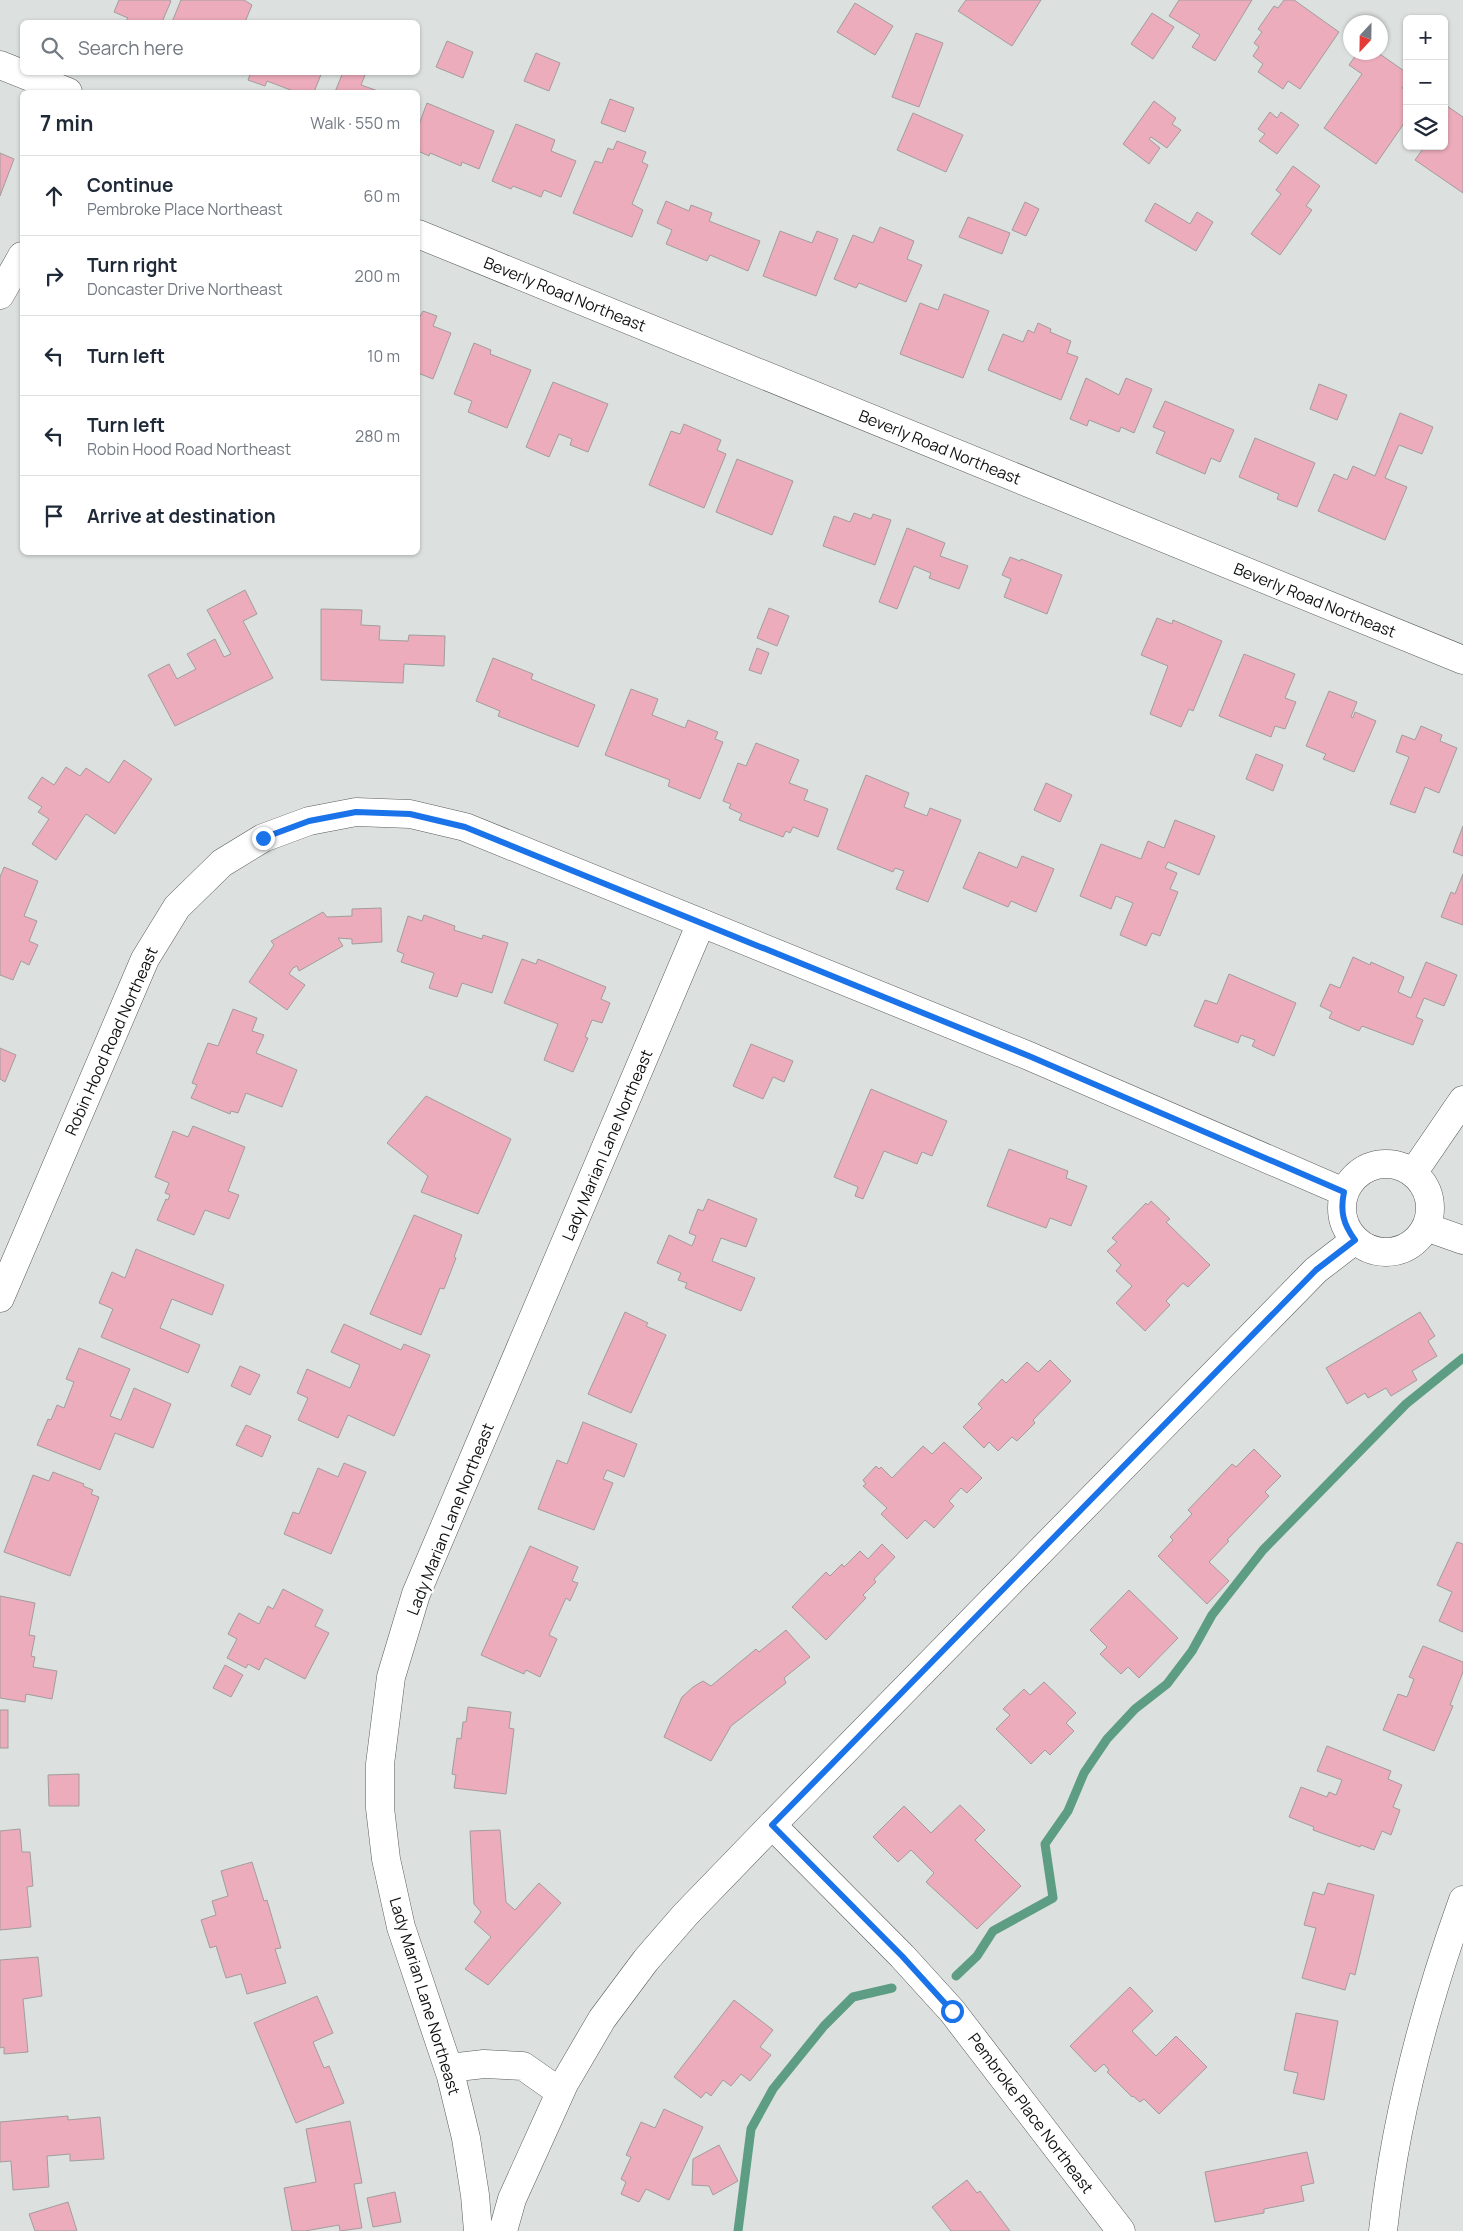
<!DOCTYPE html>
<meta charset="utf-8">
<style>
:root{--surface:#fff;--page:#f2f2f3;--text:#1f2937;--muted:#747a83;--line:#e0e1e3}
body{margin:0;font-family:Manrope,sans-serif;background:var(--page);color:var(--text)}
.controls{position:absolute;right:15px;top:15px;display:grid;overflow:hidden;border-radius:8px;box-shadow:0 1px 4px #0004}
.controls button{width:45px;height:45px;display:grid;place-items:center;padding:0;border:0;border-bottom:1px solid var(--line);background:var(--surface);color:var(--text);font:25px sans-serif}
.compass{position:absolute;left:1343px;top:15px;width:45px;height:45px;border-radius:50%;background:var(--surface);box-shadow:0 1px 4px #0004;rotate:202deg}
.stop{position:absolute;width:15px;height:15px;margin:-11px;border:4px solid #1a73e8;border-radius:50%;background:#fff}
.stop.end{background:#1a73e8;border-color:#fff;box-shadow:0 1px 5px #0008}
.list{margin:0;padding:0;list-style:none}
h2{display:flex;justify-content:space-between;align-items:center;height:65px;margin:0;padding:0 20px;font-size:21px}
h2 small{font-size:16px;font-weight:400;color:var(--muted)}
.list li{display:grid;grid-template-columns:32px 1fr auto;gap:15px;align-items:center;box-sizing:border-box;height:80px;padding:0 20px;border-top:1px solid var(--line)}
.list b{display:block;font-size:19px;white-space:nowrap}
.list p{margin:0;font-size:16px;white-space:nowrap;color:var(--muted)}
.list em{font-size:16px;font-style:normal;color:var(--muted)}
.icon{flex:none;width:28px;height:28px;fill:none;stroke:currentColor;stroke-width:2;stroke-linecap:round;stroke-linejoin:round}
.map{position:relative;flex:none;width:1463px;height:2231px;overflow:hidden}
.search{position:absolute;background:var(--surface);box-shadow:0 1px 4px #0004;left:20px;top:20px;width:400px;height:55px;display:flex;align-items:center;gap:12px;box-sizing:border-box;padding:0 18px;border-radius:8px;color:var(--muted);font-size:19px}
.panel{position:absolute;background:var(--surface);box-shadow:0 1px 4px #0004;left:20px;top:90px;width:400px;height:465px;border-radius:8px}
.map>svg:first-child{display:block}
</style>
<div class="map">
<svg width="1463" height="2231" viewBox="0 0 1463 2231">
<rect width="100%" height="100%" fill="#dce0de"/>
<g fill="none" stroke-linecap="round" stroke-linejoin="round">
<g stroke="#5d9d84" stroke-width="9">
<polyline points="956,1976 977,1956 993,1931 1053,1898 1045,1844 1068,1811 1084,1773 1107,1739 1135,1709 1167,1684 1192,1651 1212,1615 1263,1550 1406,1404 1463,1358"/>
<polyline points="738,2231 751,2129 773,2089 824,2026 853,1997 892,1988"/>
</g>
</g>
<g fill="#ecacbb" stroke="#a19d9e">
<polygon points="119,0 169,0 171,1 162,22 125,22 128,18 114,12"/>
<polygon points="181,0 244,0 252,5 245,22 172,22"/>
<polygon points="966,0 1041,0 1012,46 958,11"/>
<polygon points="1179,0 1252,0 1215,61 1192,47 1200,35 1169,16"/>
<polygon points="1284,0 1294,0 1339,32 1300,89 1288,81 1283,89 1258,72 1263,64 1253,56 1259,47 1254,43 1262,32 1258,29 1274,6 1278,8"/>
<polygon points="855,3 893,26 875,55 837,32"/>
<polygon points="1152,13 1174,27 1153,59 1131,44"/>
<polygon points="916,33 943,43 919,107 892,97"/>
<polygon points="447,41 473,52 463,78 436,67"/>
<polygon points="1358,52 1377,52 1407,73 1407,81 1402,88 1407,91 1407,119 1376,164 1324,128 1362,74 1349,65"/>
<polygon points="536,53 560,63 549,91 524,81"/>
<polygon points="251,72 322,72 314,92 296,92 267,81 265,86 248,80"/>
<polygon points="343,72 359,72 365,75 361,85 381,92 335,92"/>
<polygon points="610,99 634,108 625,132 601,123"/>
<polygon points="1154,101 1176,118 1172,124 1181,130 1167,148 1151,137 1149,139 1160,148 1149,164 1123,144"/>
<polygon points="427,103 494,131 479,169 462,162 461,166 430,153 429,156 418,151 418,127"/>
<polygon points="1444,104 1463,117 1463,193 1415,160 1425,146 1444,146"/>
<polygon points="1270,112 1277,118 1281,112 1299,125 1277,154 1259,141 1265,134 1258,129"/>
<polygon points="913,113 963,135 946,172 897,150"/>
<polygon points="516,124 555,140 551,151 576,161 561,197 544,190 541,197 513,186 511,189 492,181"/>
<polygon points="617,141 646,152 642,162 648,165 632,204 643,210 632,237 573,213 595,161 602,163 608,148 613,150"/>
<polygon points="0,153 14,159 0,196"/>
<polygon points="1293,166 1320,186 1306,206 1312,210 1280,255 1251,234 1281,194 1276,190"/>
<polygon points="666,201 689,211 691,205 712,213 709,221 760,241 748,271 710,255 707,261 666,244 672,230 657,223"/>
<polygon points="1025,202 1039,209 1026,236 1012,230"/>
<polygon points="1155,203 1190,224 1197,212 1213,222 1196,251 1145,221"/>
<polygon points="968,217 1010,233 1002,254 959,237"/>
<polygon points="880,227 914,241 907,259 922,265 906,302 859,283 856,288 834,279 853,235 873,243"/>
<polygon points="780,231 812,243 817,231 838,239 816,296 763,276"/>
<polygon points="944,294 989,311 963,378 900,354 920,303 938,310"/>
<polygon points="423,311 437,316 433,326 451,333 433,379 418,373 418,320"/>
<polygon points="1038,323 1051,329 1050,332 1071,341 1067,353 1078,357 1061,400 988,370 1003,334 1023,342 1028,330 1034,333"/>
<polygon points="474,343 491,350 490,354 531,370 507,428 468,412 472,401 454,394"/>
<polygon points="1086,378 1119,395 1126,378 1152,389 1134,433 1121,427 1119,432 1089,420 1087,426 1070,419"/>
<polygon points="553,382 608,404 588,452 570,445 572,439 559,434 549,457 526,447"/>
<polygon points="1319,384 1347,395 1337,420 1310,409"/>
<polygon points="1165,401 1234,430 1220,462 1211,458 1205,474 1156,453 1165,432 1153,427"/>
<polygon points="1400,413 1433,427 1422,454 1399,445 1385,478 1407,487 1385,540 1318,511 1334,474 1347,480 1353,466 1375,476"/>
<polygon points="684,424 721,440 717,450 726,454 704,508 649,485 671,431 680,434"/>
<polygon points="1255,438 1315,463 1297,507 1277,499 1279,494 1239,477"/>
<polygon points="737,459 793,481 772,535 716,512"/>
<polygon points="854,513 871,519 873,514 891,520 875,565 823,546 834,516 850,522"/>
<polygon points="907,528 945,543 940,556 968,566 959,589 929,578 931,573 914,566 897,609 879,602"/>
<polygon points="1010,557 1020,561 1021,559 1062,575 1047,614 1004,597 1011,579 1002,575"/>
<polygon points="245,590 257,614 243,621 273,678 175,726 148,675 169,664 177,679 196,669 187,654 215,639 224,657 231,654 207,610"/>
<polygon points="769,608 789,616 777,646 757,638"/>
<polygon points="321,609 362,610 361,625 380,626 379,640 408,641 409,635 445,636 444,666 404,664 403,683 321,680"/>
<polygon points="1157,618 1172,624 1173,620 1222,641 1193,711 1189,709 1181,727 1150,714 1168,666 1141,655"/>
<polygon points="757,648 769,653 761,674 749,670"/>
<polygon points="1244,654 1295,674 1285,698 1296,702 1285,729 1275,726 1271,737 1219,716"/>
<polygon points="493,658 533,674 531,679 595,705 578,747 498,716 500,711 476,701"/>
<polygon points="631,689 658,699 652,715 685,728 688,720 718,732 715,739 723,742 700,799 668,786 670,780 605,755"/>
<polygon points="1329,691 1357,702 1351,717 1353,718 1355,712 1376,721 1354,772 1323,759 1326,754 1306,746"/>
<polygon points="1421,726 1442,735 1440,741 1457,748 1439,793 1425,787 1415,813 1390,804 1409,757 1396,752 1402,735 1415,740"/>
<polygon points="756,743 799,760 789,783 808,790 804,800 828,809 818,837 793,827 790,833 786,831 783,837 739,820 742,814 729,808 731,804 723,801 738,763 746,766"/>
<polygon points="1256,754 1283,765 1273,791 1246,779"/>
<polygon points="124,760 152,779 115,834 86,814 56,860 32,844 49,819 38,812 42,807 28,798 42,777 54,785 66,767 80,776 86,768 109,783"/>
<polygon points="866,775 909,793 904,807 927,816 930,808 961,820 928,902 896,889 904,871 895,868 893,872 837,849"/>
<polygon points="1046,783 1072,795 1060,822 1034,810"/>
<polygon points="1175,820 1215,836 1199,875 1168,862 1165,868 1177,873 1170,889 1178,892 1160,936 1152,933 1146,946 1120,935 1133,903 1116,896 1111,909 1080,896 1101,844 1141,859 1148,841 1164,848"/>
<polygon points="1463,826 1463,856 1453,852"/>
<polygon points="979,852 1017,868 1022,856 1054,869 1036,912 1011,901 1008,907 963,888"/>
<polygon points="4,867 38,881 24,916 37,921 29,941 38,945 29,965 21,961 13,980 0,975 0,877"/>
<polygon points="1463,874 1463,925 1441,917 1451,892 1455,894"/>
<polygon points="381,908 382,942 352,944 352,939 338,938 343,946 299,971 297,966 293,968 289,974 305,985 287,1010 249,982 274,945 271,941 323,912 327,917 352,916 352,909"/>
<polygon points="424,915 455,926 454,930 482,939 483,935 508,943 492,993 462,983 457,997 429,988 434,973 401,962 404,954 397,951 408,916 422,921"/>
<polygon points="1353,957 1370,965 1371,962 1404,977 1398,992 1411,998 1426,962 1457,975 1444,1006 1424,998 1416,1017 1423,1020 1413,1045 1362,1026 1359,1031 1329,1018 1332,1012 1320,1006 1330,984 1340,988"/>
<polygon points="522,959 536,964 538,959 606,987 601,999 610,1003 602,1023 592,1020 585,1037 588,1038 573,1072 544,1060 558,1024 504,1003"/>
<polygon points="1229,974 1296,1003 1274,1056 1252,1046 1255,1040 1241,1035 1238,1043 1194,1026 1205,1000 1217,1004"/>
<polygon points="233,1009 257,1018 252,1031 264,1035 256,1053 297,1070 282,1107 246,1093 238,1113 231,1111 230,1114 191,1098 197,1085 192,1083 208,1043 218,1046"/>
<polygon points="751,1044 793,1061 784,1082 773,1077 763,1099 733,1086"/>
<polygon points="0,1048 16,1055 5,1082 0,1079"/>
<polygon points="871,1089 947,1121 932,1156 922,1152 917,1164 884,1151 863,1199 855,1196 858,1187 834,1177"/>
<polygon points="426,1096 511,1139 478,1214 421,1192 428,1176 387,1143"/>
<polygon points="193,1126 245,1147 228,1191 239,1195 229,1219 205,1210 194,1235 157,1220 166,1199 168,1200 170,1195 165,1193 169,1183 155,1177 173,1131 188,1137"/>
<polygon points="1009,1149 1068,1171 1066,1178 1087,1186 1071,1226 1050,1218 1046,1228 987,1206"/>
<polygon points="708,1199 757,1219 746,1247 721,1238 712,1261 755,1278 741,1311 685,1288 687,1283 678,1280 681,1273 657,1263 669,1235 692,1246 696,1236 689,1233 698,1209 703,1211"/>
<polygon points="1151,1201 1170,1219 1166,1222 1210,1265 1188,1287 1183,1283 1166,1301 1170,1305 1145,1331 1116,1303 1132,1286 1116,1271 1121,1265 1107,1251 1117,1242 1112,1238 1146,1203 1148,1205"/>
<polygon points="414,1215 462,1235 454,1257 456,1258 444,1289 440,1288 421,1335 370,1314"/>
<polygon points="136,1249 224,1285 212,1315 172,1299 160,1328 200,1345 188,1373 101,1337 113,1309 99,1303 112,1272 125,1278"/>
<polygon points="625,1312 648,1323 646,1326 666,1335 631,1413 588,1394"/>
<polygon points="1420,1312 1435,1336 1428,1341 1437,1356 1412,1371 1417,1380 1391,1396 1386,1388 1368,1398 1365,1393 1347,1404 1326,1368"/>
<polygon points="344,1324 401,1350 404,1344 430,1355 394,1436 348,1415 338,1438 298,1420 308,1398 297,1393 307,1369 350,1388 360,1365 331,1352"/>
<polygon points="79,1348 130,1369 110,1416 121,1420 134,1388 171,1404 153,1448 115,1433 100,1470 37,1445 48,1419 51,1420 57,1405 64,1408 74,1382 66,1379"/>
<polygon points="1050,1360 1071,1381 1033,1420 1035,1423 1017,1441 1012,1437 998,1451 989,1442 984,1448 963,1427 982,1408 978,1404 1002,1379 1006,1383 1027,1362 1038,1372"/>
<polygon points="240,1366 260,1375 250,1395 231,1386"/>
<polygon points="583,1422 637,1444 624,1477 607,1470 603,1479 613,1483 594,1530 538,1509 557,1460 567,1464"/>
<polygon points="246,1425 271,1436 262,1457 236,1445"/>
<polygon points="944,1442 982,1478 967,1493 961,1488 949,1501 954,1506 934,1528 925,1520 907,1539 881,1514 887,1508 863,1486 866,1484 863,1480 876,1466 879,1469 881,1467 892,1478 923,1446 932,1454"/>
<polygon points="1254,1449 1281,1476 1265,1492 1269,1496 1227,1540 1229,1541 1209,1562 1229,1581 1207,1604 1158,1556 1173,1540 1170,1537 1192,1514 1188,1510 1232,1464 1236,1467"/>
<polygon points="344,1463 366,1472 331,1554 284,1534 293,1512 299,1514 318,1468 338,1477"/>
<polygon points="53,1472 84,1484 83,1486 93,1490 91,1494 99,1497 70,1576 4,1552 33,1475 49,1481"/>
<polygon points="1457,1542 1463,1544 1463,1632 1439,1621 1452,1592 1437,1585"/>
<polygon points="882,1544 895,1557 874,1579 876,1582 863,1595 866,1598 826,1640 792,1607 826,1572 830,1576 842,1564 844,1567 860,1551 868,1559"/>
<polygon points="530,1546 578,1567 572,1581 578,1583 570,1601 566,1598 549,1635 557,1639 540,1677 526,1670 524,1674 481,1655"/>
<polygon points="283,1589 323,1610 315,1626 329,1633 305,1679 265,1658 259,1670 248,1664 246,1668 227,1658 237,1639 228,1634 239,1613 259,1624 268,1606 273,1609"/>
<polygon points="1129,1590 1178,1638 1139,1678 1128,1667 1121,1674 1100,1654 1107,1647 1090,1630"/>
<polygon points="0,1596 35,1603 29,1635 35,1636 31,1656 35,1657 33,1667 57,1671 52,1699 26,1694 25,1702 0,1698"/>
<polygon points="786,1630 810,1657 784,1678 786,1683 731,1726 711,1761 664,1737 682,1697 693,1687 703,1681 711,1686 756,1649 759,1652"/>
<polygon points="1423,1646 1463,1662 1463,1672 1450,1705 1453,1706 1434,1751 1383,1730 1398,1694 1407,1697 1414,1679 1409,1677"/>
<polygon points="225,1665 243,1675 231,1697 213,1688"/>
<polygon points="1044,1682 1076,1713 1066,1723 1074,1731 1050,1755 1045,1750 1031,1764 996,1729 1010,1715 1003,1709 1024,1689 1030,1695"/>
<polygon points="468,1707 511,1712 509,1728 514,1729 506,1794 454,1788 456,1775 452,1774 457,1738 461,1739 463,1722 466,1722"/>
<rect x="0" y="1710" width="8" height="38"/>
<polygon points="1327,1746 1391,1771 1388,1779 1402,1785 1393,1807 1400,1810 1391,1835 1382,1831 1374,1850 1361,1845 1360,1847 1313,1830 1314,1827 1289,1817 1301,1787 1327,1797 1329,1792 1336,1795 1342,1780 1317,1771"/>
<polygon points="79,1774 79,1806 49,1806 48,1775"/>
<polygon points="960,1805 985,1830 975,1840 1021,1886 977,1929 926,1882 934,1873 911,1850 898,1862 873,1837 904,1806 931,1833"/>
<polygon points="20,1829 22,1852 30,1852 33,1886 27,1887 31,1927 0,1930 0,1831"/>
<polygon points="500,1830 506,1902 515,1910 539,1883 561,1903 488,1985 465,1969 491,1937 474,1922 481,1912 474,1904 470,1831"/>
<polygon points="252,1862 264,1901 267,1900 281,1948 275,1949 286,1983 247,1994 241,1974 226,1978 216,1946 210,1948 201,1920 216,1915 212,1901 228,1896 221,1871"/>
<polygon points="1328,1883 1374,1895 1355,1975 1350,1973 1345,1990 1302,1978 1316,1928 1304,1925 1313,1892 1324,1895"/>
<polygon points="38,1957 42,1996 23,1999 28,2052 4,2054 4,2047 0,2048 0,1960"/>
<polygon points="1130,1987 1153,2011 1132,2031 1156,2056 1176,2036 1207,2067 1159,2114 1144,2099 1140,2102 1133,2096 1132,2097 1107,2072 1109,2070 1104,2064 1095,2072 1070,2046"/>
<polygon points="317,1996 333,2033 313,2042 324,2068 329,2066 344,2103 296,2123 254,2023"/>
<polygon points="734,2000 773,2030 760,2047 771,2055 750,2081 741,2074 731,2086 723,2080 711,2096 706,2092 701,2098 674,2077"/>
<polygon points="1296,2013 1338,2021 1324,2100 1293,2093 1298,2073 1284,2070"/>
<polygon points="664,2109 703,2127 669,2200 646,2189 639,2202 621,2194 626,2182 621,2179 631,2157 626,2155 641,2122 655,2128"/>
<polygon points="68,2116 68,2120 100,2117 104,2159 70,2161 70,2154 47,2156 49,2187 13,2190 11,2161 0,2162 0,2122"/>
<polygon points="350,2121 362,2183 354,2184 362,2228 340,2231 339,2225 305,2231 292,2231 284,2188 316,2182 306,2129"/>
<polygon points="719,2145 738,2181 713,2195 709,2186 692,2185 693,2159"/>
<polygon points="1307,2152 1314,2183 1301,2186 1304,2201 1264,2209 1264,2213 1215,2222 1205,2172"/>
<polygon points="967,2180 977,2193 980,2191 1010,2231 951,2231 932,2207"/>
<polygon points="395,2192 401,2222 373,2227 367,2198"/>
<polygon points="68,2202 77,2231 35,2231 29,2214"/>
</g>
<g fill="none" stroke-linecap="round" stroke-linejoin="round">
<defs>
<g id="minor">
<polyline points="0,65 68,92"/>
<polyline points="418,234 1463,660"/>
<polyline points="0,295 22,256"/>
<circle cx="1386" cy="1208" r="44"/>
<polyline points="1413,1173 1463,1100"/>
<polyline points="1426,1227 1463,1240"/>
<polyline points="0,1298 145,959 177,907 222,863 263,838 309,821 356,812 410,814 465,827 1029,1056 1344,1192"/>
<polyline points="772,1825 902,1956 952,2011 1121,2231"/>
<polyline points="449,2068 484,2064 523,2066 560,2092"/>
<polyline points="478,2231 475,2195 466,2138 451,2076 401,1927 386,1859 380,1808 380,1764 391,1677 416,1594 701,923"/>
<polyline points="503,2231 512,2199 564,2084 602,2019 646,1960 685,1915 772,1825 1316,1270 1355,1240"/>
<path d="M1383 2231C1395 2119 1425 2006 1463 1900"/>
</g>
</defs>
<use href="#minor" stroke="#585c5a" stroke-width="29"/>
<use href="#minor" stroke="#fff" stroke-width="28"/>
</g>
<g fill="none" stroke-linecap="round" stroke-linejoin="round">
<path stroke="#1a73e8" stroke-width="6" d="M263 838 309 821 356 812 410 814 465 827 1029 1056 1344 1192C1340 1211 1343 1224 1355 1240L1316 1270 772 1825 902 1956 952 2011"/>
</g>
<g text-anchor="middle" dominant-baseline="central" stroke-width="4.5" stroke-linejoin="round" paint-order="stroke">
<g font-size="16" fill="#0f1010" stroke="#fff">
<text transform="translate(565 294) rotate(22)">Beverly Road Northeast</text>
<text transform="translate(940 447) rotate(22)">Beverly Road Northeast</text>
<text transform="translate(1315 600) rotate(22)">Beverly Road Northeast</text>
<text transform="translate(111 1041) rotate(-66)">Robin Hood Road Northeast</text>
<text transform="translate(607 1145) rotate(-67)">Lady Marian Lane Northeast</text>
<text transform="translate(450 1519) rotate(-68)">Lady Marian Lane Northeast</text>
<text transform="translate(425 1996) rotate(73)">Lady Marian Lane Northeast</text>
<text transform="translate(1031 2113) rotate(53)">Pembroke Place Northeast</text>
</g>
</g>
</svg>
<div class="controls">
<button>+</button>
<button>−</button>
<button><svg class="icon" aria-label="layers" viewBox="0 0 24 24"><path d="M12 4l9 5-9 5-9-5zM3 14l9 5 9-5"/></svg></button>
</div>
<svg class="compass" viewBox="-18 -18 36 36"><path d="M0-13l5 13h-10z" fill="#e53935"/><path d="M0 13l5-13h-10z" fill="#747a83"/></svg>
<div class="stop" style="left:952px;top:2011px"></div>
<div class="stop end" style="left:263px;top:838px"></div>
<div class="search"><svg class="icon" aria-label="search" viewBox="0 0 24 24"><circle cx="10" cy="10" r="6"/><path d="M15 15l6 6"/></svg>Search here</div>
<section class="panel">
<h2>7 min<small>Walk · 550 m</small></h2>
<ul class="list">
<li><svg class="icon" aria-label="ahead" viewBox="0 0 24 24"><path d="M12 20V5M6 11l6-6 6 6"/></svg><div><b>Continue</b><p>Pembroke Place Northeast</p></div><em>60 m</em></li>
<li><svg class="icon" aria-label="right" viewBox="0 0 24 24"><path d="M7 20v-9h11M14 6l5 5-5 5"/></svg><div><b>Turn right</b><p>Doncaster Drive Northeast</p></div><em>200 m</em></li>
<li><svg class="icon" aria-label="left" viewBox="0 0 24 24"><path d="M17 20v-9H6M10 6l-5 5 5 5"/></svg><div><b>Turn left</b></div><em>10 m</em></li>
<li><svg class="icon" aria-label="left" viewBox="0 0 24 24"><path d="M17 20v-9H6M10 6l-5 5 5 5"/></svg><div><b>Turn left</b><p>Robin Hood Road Northeast</p></div><em>280 m</em></li>
<li><svg class="icon" aria-label="arrive" viewBox="0 0 24 24"><path d="M6 21V4h12l-3 4 3 4H6"/></svg><div><b>Arrive at destination</b></div></li>
</ul>
</section>
</div>
